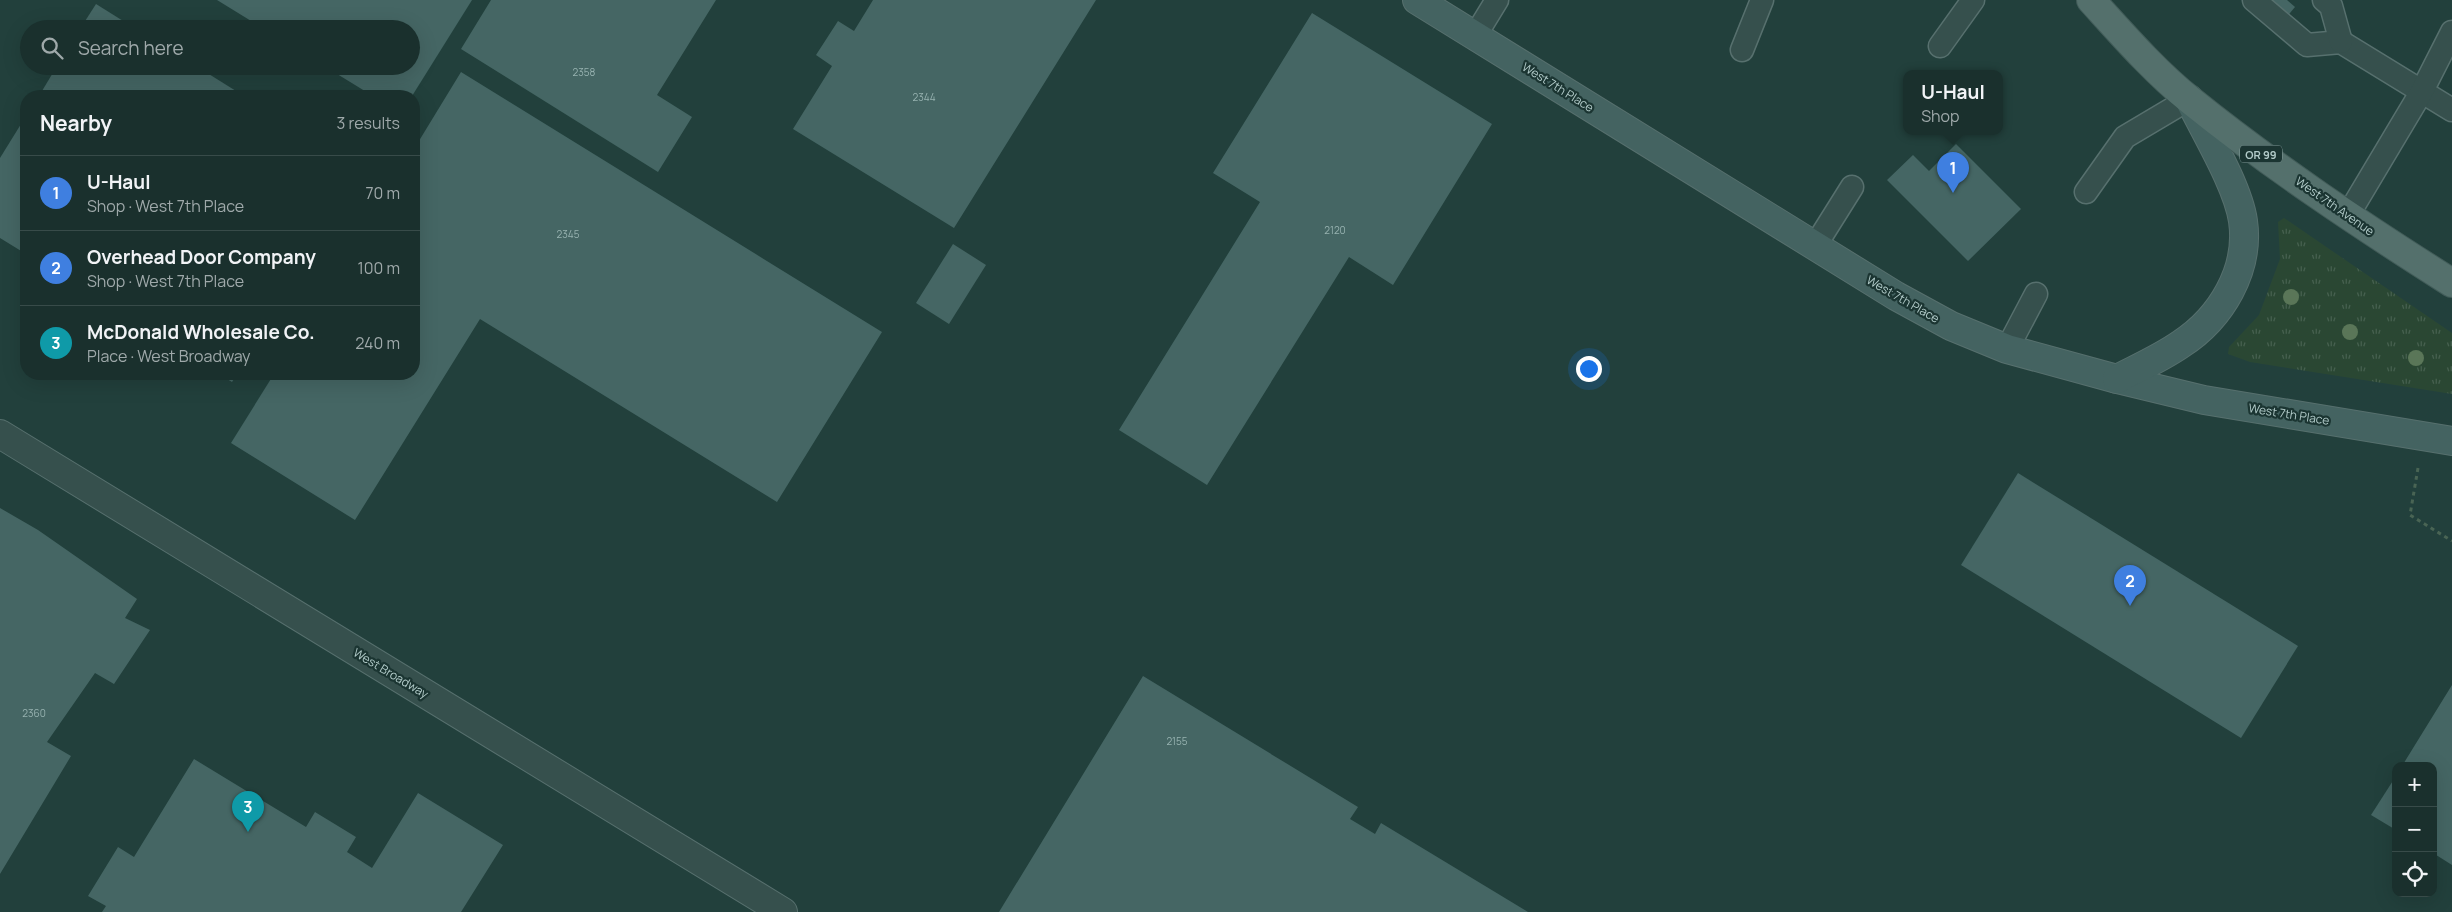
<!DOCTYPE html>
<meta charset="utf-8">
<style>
:root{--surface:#1a302d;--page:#273c39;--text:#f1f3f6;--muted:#9fa9aa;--line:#384b49;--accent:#83fff4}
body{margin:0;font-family:Manrope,sans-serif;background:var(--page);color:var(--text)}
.controls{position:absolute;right:15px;bottom:15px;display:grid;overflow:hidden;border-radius:10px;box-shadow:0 5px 20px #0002}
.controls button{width:45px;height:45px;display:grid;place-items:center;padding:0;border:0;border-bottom:1px solid var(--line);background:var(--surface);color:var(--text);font:25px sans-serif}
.you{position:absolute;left:1588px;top:368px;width:18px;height:18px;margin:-12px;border:4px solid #fff;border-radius:50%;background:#1a73e8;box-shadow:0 0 0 8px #1a73e833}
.badge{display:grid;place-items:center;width:32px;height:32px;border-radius:50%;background:var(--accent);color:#fff;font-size:16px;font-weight:700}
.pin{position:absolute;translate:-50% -41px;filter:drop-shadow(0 1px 2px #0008)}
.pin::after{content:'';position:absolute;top:26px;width:18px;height:15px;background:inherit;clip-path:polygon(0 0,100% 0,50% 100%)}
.popup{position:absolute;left:1903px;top:70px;width:100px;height:65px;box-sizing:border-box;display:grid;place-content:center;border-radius:10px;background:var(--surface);filter:drop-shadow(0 1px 4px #0005);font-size:16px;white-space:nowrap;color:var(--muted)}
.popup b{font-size:19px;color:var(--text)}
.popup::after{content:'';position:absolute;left:50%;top:100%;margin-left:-10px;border:10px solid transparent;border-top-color:var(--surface)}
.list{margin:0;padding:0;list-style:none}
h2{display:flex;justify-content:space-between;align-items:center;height:65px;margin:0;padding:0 20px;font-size:21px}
h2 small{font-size:16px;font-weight:400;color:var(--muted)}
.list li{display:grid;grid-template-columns:32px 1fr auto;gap:15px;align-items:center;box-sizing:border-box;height:75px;padding:0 20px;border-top:1px solid var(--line)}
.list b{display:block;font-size:19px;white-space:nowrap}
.list p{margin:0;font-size:16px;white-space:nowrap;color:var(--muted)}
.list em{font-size:16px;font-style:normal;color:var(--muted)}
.icon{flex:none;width:28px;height:28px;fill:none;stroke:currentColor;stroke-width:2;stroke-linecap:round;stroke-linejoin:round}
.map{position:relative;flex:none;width:2452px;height:912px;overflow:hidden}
.search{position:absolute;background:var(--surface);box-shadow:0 5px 20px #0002;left:20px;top:20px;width:400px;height:55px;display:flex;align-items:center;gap:12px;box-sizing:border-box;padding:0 18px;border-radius:28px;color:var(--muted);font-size:19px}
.panel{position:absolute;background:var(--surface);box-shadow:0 5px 20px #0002;left:20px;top:90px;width:400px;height:290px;border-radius:20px}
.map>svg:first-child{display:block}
</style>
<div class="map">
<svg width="2452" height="912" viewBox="0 0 2452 912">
<defs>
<pattern id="grass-tufts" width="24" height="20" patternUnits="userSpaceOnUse" patternTransform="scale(1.25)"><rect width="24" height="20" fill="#2a4733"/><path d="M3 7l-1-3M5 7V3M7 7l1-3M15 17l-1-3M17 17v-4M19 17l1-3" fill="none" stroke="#46604f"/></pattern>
</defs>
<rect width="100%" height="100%" fill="#22403c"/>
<polygon fill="url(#grass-tufts)" points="2284,218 2452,333 2452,394 2250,362 2228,354 2229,347 2259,315 2280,259 2278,222"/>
<g fill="#456664">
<polygon points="217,0 472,0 412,96 373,96 324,66 411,66 411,29 264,29"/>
<polygon points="491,0 716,0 657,95 692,117 658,172 461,49"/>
<polygon points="873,0 1096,0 954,228 793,129 832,66 816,55 838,21 854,31"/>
<polygon points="2260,0 2287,0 2295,7 2284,20"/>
<polygon points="96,4 136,29 80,29"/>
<polygon points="1312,13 1492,124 1393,285 1349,257 1207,485 1119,430 1260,202 1213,173"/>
<polygon points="57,66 196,66 244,96 39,96"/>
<polygon points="461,72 882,332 777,502 480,319 355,520 231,443 274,374 414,374 414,149"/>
<polygon points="26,116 26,254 0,238 0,158"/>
<polygon points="1956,144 2021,209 1968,261 1887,180 1913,155 1929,171"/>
<polygon points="953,244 986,265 949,324 916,303"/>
<polygon points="219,374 237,374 232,382"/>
<polygon points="2018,473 2298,646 2241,738 1961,565"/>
<polygon points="0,508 38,530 137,599 125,618 150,630 114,684 95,673 47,742 71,756 0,874"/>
<polygon points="1143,676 1358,807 1350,819 1375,834 1381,823 1528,912 999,912"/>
<polygon points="2452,685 2452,865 2433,853 2433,766 2402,766"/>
<polygon points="194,759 306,827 315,812 356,837 347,852 372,868 418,793 503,845 461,912 102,912 106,906 88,896 118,847 134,857"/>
<polygon points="2396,776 2396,830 2371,815"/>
</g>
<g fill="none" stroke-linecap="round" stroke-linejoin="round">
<defs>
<g id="lane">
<polyline points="2254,0 2307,45 2341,42 2452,110"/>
<polyline points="2324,0 2331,6 2341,42"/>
<polyline points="1475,36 1497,0"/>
<polyline points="1940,46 1973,0"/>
<polyline points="1742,50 1762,0"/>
<polyline points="2086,192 2125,137 2189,99"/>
<polyline points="2348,215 2422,91 2452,32"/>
<polyline points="1815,246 1852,187"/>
<polyline points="2007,349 2036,294"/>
</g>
<polyline id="street" points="0,434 783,912"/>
<g id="secondary">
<polyline points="1417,0 1896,296 1951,326 2007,349 2117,379 2204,400 2452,441"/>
<path d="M2117 379C2138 368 2161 358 2181 344 2221 318 2250 270 2243 221 2238 186 2205 132 2189 99"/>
</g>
<path id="primary" d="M2091 0C2122 34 2154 71 2190 100 2273 167 2362 226 2452 283"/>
</defs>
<use href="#lane" stroke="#57706e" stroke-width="25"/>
<use href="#street" stroke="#57706e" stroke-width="30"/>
<use href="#secondary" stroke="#57706e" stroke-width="30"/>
<use href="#primary" stroke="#425c59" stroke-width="30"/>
<polyline stroke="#496454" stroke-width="3" stroke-dasharray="4 4" stroke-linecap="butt" points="2418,468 2410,515 2452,541"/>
<use href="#lane" stroke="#36504d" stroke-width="22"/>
<use href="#street" stroke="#36504d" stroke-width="28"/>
<use href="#secondary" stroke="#446361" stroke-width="28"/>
<use href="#primary" stroke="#54706c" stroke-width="28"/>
</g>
<g fill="#5a7658">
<circle cx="2291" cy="297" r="8"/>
<circle cx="2350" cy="332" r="8"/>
<circle cx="2416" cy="358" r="8"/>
</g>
<g text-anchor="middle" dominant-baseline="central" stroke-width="4.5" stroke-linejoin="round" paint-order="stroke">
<g font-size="10" fill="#97b2b0">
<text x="584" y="72">2358</text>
<text x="924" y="97">2344</text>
<text x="1335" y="230">2120</text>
<text x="568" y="234">2345</text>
<text x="34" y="713">2360</text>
<text x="1177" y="741">2155</text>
</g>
<rect fill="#1b3532" stroke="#859e9c" stroke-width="1" x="2240" y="145.5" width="42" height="17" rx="4"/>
<g font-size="11" font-weight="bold" fill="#b2cbc9">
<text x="2261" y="154">OR 99</text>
</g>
<g font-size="12" fill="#b2cbc9" stroke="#1b3532">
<text transform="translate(1558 87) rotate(32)">West 7th Place</text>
<text transform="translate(2335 206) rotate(35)">West 7th Avenue</text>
<text transform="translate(1903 299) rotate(30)">West 7th Place</text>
<text transform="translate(2289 414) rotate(9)">West 7th Place</text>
<text transform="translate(391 673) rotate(31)">West Broadway</text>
</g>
</g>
</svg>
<div class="controls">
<button>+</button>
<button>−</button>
<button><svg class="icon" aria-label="locate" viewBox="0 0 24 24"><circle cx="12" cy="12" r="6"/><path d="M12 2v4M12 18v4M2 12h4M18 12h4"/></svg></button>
</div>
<div class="you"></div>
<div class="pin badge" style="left:1953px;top:193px;background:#3f7fe0">1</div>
<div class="popup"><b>U-Haul</b>Shop</div>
<div class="pin badge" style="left:2130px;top:606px;background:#3f7fe0">2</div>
<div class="pin badge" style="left:248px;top:832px;background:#0f9aa8">3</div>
<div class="search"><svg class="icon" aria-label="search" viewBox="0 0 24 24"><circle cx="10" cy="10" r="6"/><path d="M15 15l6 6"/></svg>Search here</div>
<section class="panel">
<h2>Nearby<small>3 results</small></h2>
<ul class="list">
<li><span class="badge" style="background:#3f7fe0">1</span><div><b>U-Haul</b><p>Shop · West 7th Place</p></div><em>70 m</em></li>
<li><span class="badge" style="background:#3f7fe0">2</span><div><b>Overhead Door Company</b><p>Shop · West 7th Place</p></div><em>100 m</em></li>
<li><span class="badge" style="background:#0f9aa8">3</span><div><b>McDonald Wholesale Co.</b><p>Place · West Broadway</p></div><em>240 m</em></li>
</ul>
</section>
</div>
